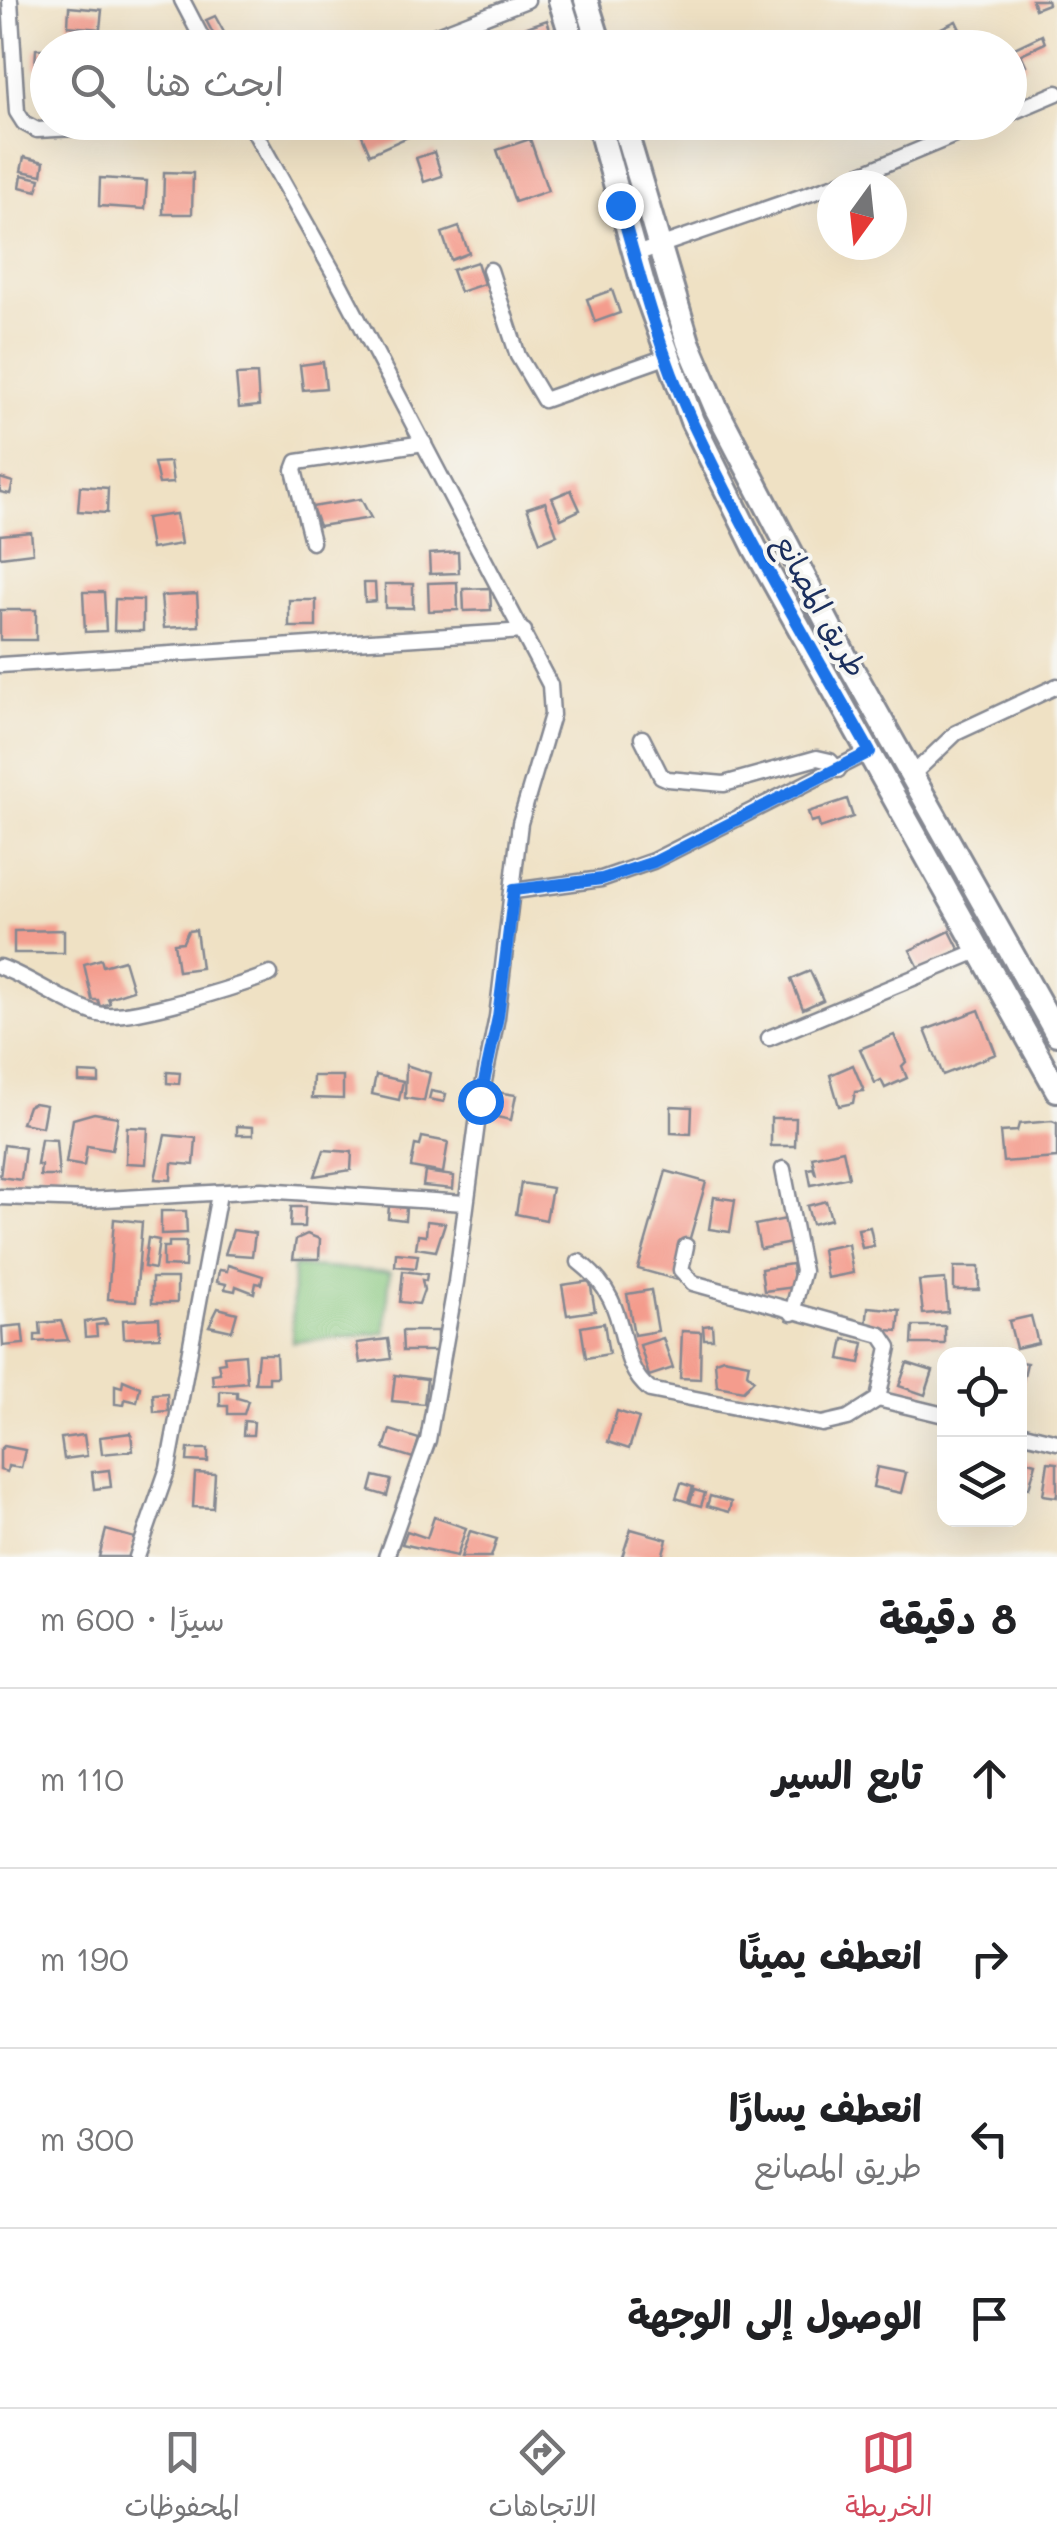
<!DOCTYPE html>
<html lang="ar">
<meta charset="utf-8">
<style>
:root{--surface:#fff;--page:#f6f6f6;--text:#202124;--muted:#757577;--line:#e0e0e0;--accent:#d1495b}
body{margin:0;font-family:Mali,"Playpen Sans Arabic",sans-serif;background:var(--page);color:var(--text);direction:rtl}
.controls{position:absolute;right:30px;bottom:30px;display:grid;overflow:hidden;border-radius:20px;box-shadow:0 10px 40px #0002}
.controls button{width:90px;height:90px;display:grid;place-items:center;padding:0;border:0;border-bottom:2px solid var(--line);background:var(--surface);color:var(--text);font:50px sans-serif}
.compass{position:absolute;left:817px;top:170px;width:90px;height:90px;border-radius:50%;background:var(--surface);box-shadow:0 10px 40px #0002;rotate:195deg}
.stop{position:absolute;width:30px;height:30px;margin:-22px;border:8px solid #1a73e8;border-radius:50%;background:#fff}
.stop.end{background:#1a73e8;border-color:#fff;box-shadow:0 2px 10px #0008}
.list{margin:0;padding:0;list-style:none}
h2{display:flex;justify-content:space-between;align-items:center;height:130px;margin:0;padding:0 40px;font-size:42px}
h2 small{font-size:32px;font-weight:400;color:var(--muted)}
.list li{display:grid;grid-template-columns:65px 1fr auto;gap:30px;align-items:center;box-sizing:border-box;height:180px;padding:0 40px;border-top:2px solid var(--line)}
.list b{display:block;font-size:38px;white-space:nowrap}
.list p{margin:0;font-size:32px;white-space:nowrap;color:var(--muted)}
.list em{font-size:32px;font-style:normal;color:var(--muted)}
.icon{flex:none;width:55px;height:55px;fill:none;stroke:currentColor;stroke-width:2;stroke-linecap:round;stroke-linejoin:round}
.map{position:relative;flex:none;width:1057px;height:1557px;overflow:hidden;direction:ltr}
.search{position:absolute;background:var(--surface);box-shadow:0 10px 40px #0002;left:30px;right:30px;top:30px;height:110px;display:flex;align-items:center;gap:25px;box-sizing:border-box;padding:0 35px;border-radius:55px;color:var(--muted);font-size:38px}
.sheet{height:850px;background:var(--surface)}
nav{display:flex;justify-content:space-around;align-items:center;box-sizing:border-box;height:140px;border-top:2px solid var(--line);background:var(--surface);font-size:28px;color:var(--muted)}
nav a{display:grid;justify-items:center;gap:5px}
nav .on{color:var(--accent)}
.map>svg:first-child{display:block}
</style>
<div class="map">
<svg width="1057" height="1557" viewBox="0 0 1057 1557">
<rect width="100%" height="100%" fill="#f6f6f2"/>
<filter id="ink" filterUnits="userSpaceOnUse"><feTurbulence type="fractalNoise" baseFrequency=".01" numOctaves="2"/><feDisplacementMap in="SourceGraphic" scale="20" xChannelSelector="R" yChannelSelector="G"/><feConvolveMatrix kernelMatrix="1 2 1 2 8 2 1 2 1" color-interpolation-filters="sRGB"/></filter>
<filter id="wash" filterUnits="userSpaceOnUse"><feTurbulence type="fractalNoise" baseFrequency=".0048" numOctaves="4" result="noise"/><feDisplacementMap in="SourceGraphic" scale="40" xChannelSelector="R" yChannelSelector="G"/><feGaussianBlur stdDeviation="2.25" result="paint"/><feColorMatrix in="noise" values="0 0 0 0 0 0 0 0 0 0 0 0 0 0 0 0 0 1.4 0 .05"/><feComposite in="paint" operator="in"/></filter>
<g filter="url(#wash)">
<rect width="100%" height="100%" fill="#efe1c4"/>
<polygon fill="#87c77e" stroke="#517b6e" stroke-width="2.5" points="293,1266 390,1272 385,1333 292,1342"/>
<g id="blocks">
<g fill="#f49c8d">
<polygon points="1032,0 1047,0 1048,4 1035,9"/>
<polygon points="69,7 102,10 100,29 68,26"/>
<polygon points="215,16 226,36 217,41 206,20"/>
<polygon points="547,20 556,48 521,48 515,31"/>
<polygon points="956,21 969,48 950,48 941,28"/>
<polygon points="1042,35 1045,43 1021,54 1026,65 1010,73 1010,50"/>
<polygon points="36,49 48,49 48,69 35,68"/>
<polygon points="401,122 408,137 370,154 357,124"/>
<polygon points="432,122 459,122 459,123 435,132"/>
<polygon points="530,139 548,191 515,202 497,150"/>
<polygon points="434,152 442,176 424,182 416,158"/>
<polygon points="24,157 44,162 42,175 21,171"/>
<polygon points="164,172 193,173 192,214 163,214"/>
<polygon points="22,175 40,179 37,191 20,187"/>
<polygon points="100,178 147,181 145,209 99,206"/>
<polygon points="459,227 469,253 451,260 442,233"/>
<polygon points="477,262 484,284 460,292 452,270"/>
<polygon points="612,290 620,313 595,322 587,299"/>
<polygon points="323,362 326,388 303,390 300,365"/>
<polygon points="257,374 259,406 239,408 236,375"/>
<polygon points="170,462 173,483 159,484 154,463"/>
<polygon points="0,478 13,482 10,494 0,492"/>
<polygon points="80,486 108,488 107,513 78,511"/>
<polygon points="571,490 580,510 561,519 552,498"/>
<polygon points="361,499 371,518 319,526 312,507"/>
<polygon points="545,502 557,535 540,542 527,508"/>
<polygon points="176,514 181,544 151,549 146,518"/>
<polygon points="31,532 33,553 0,557 0,535"/>
<polygon points="458,552 459,573 430,574 429,554"/>
<polygon points="457,582 458,610 429,611 428,583"/>
<polygon points="364,583 375,583 376,601 365,602"/>
<rect x="385" y="584" width="28" height="24"/>
<polygon points="490,588 491,610 464,611 463,589"/>
<polygon points="83,592 104,592 106,631 85,632"/>
<polygon points="197,594 199,626 164,628 161,596"/>
<polygon points="115,599 143,600 143,631 114,631"/>
<rect x="289" y="600" width="27" height="27"/>
<rect x="0" y="610" width="36" height="30"/>
<polygon points="847,799 853,817 820,828 818,820 811,822 808,812"/>
<polygon points="64,930 64,953 14,953 14,931"/>
<polygon points="196,930 201,968 178,971 174,943 183,942 188,931"/>
<polygon points="950,931 960,951 920,970 910,950"/>
<polygon points="101,959 103,966 124,960 133,990 108,998 110,1003 100,1007 98,1000 92,1000 84,964"/>
<polygon points="810,971 823,1000 803,1009 791,979"/>
<polygon points="979,1010 996,1054 943,1075 925,1030"/>
<polygon points="894,1035 906,1062 902,1066 907,1078 885,1088 881,1080 875,1083 860,1049"/>
<polygon points="406,1065 430,1073 424,1101 405,1098"/>
<polygon points="853,1065 864,1091 855,1092 853,1103 839,1106 830,1075"/>
<polygon points="167,1072 180,1073 179,1084 167,1083"/>
<polygon points="79,1073 99,1074 99,1083 79,1082"/>
<polygon points="376,1075 403,1081 399,1100 372,1094"/>
<polygon points="313,1076 343,1076 343,1099 312,1098"/>
<polygon points="431,1091 446,1094 444,1102 429,1099"/>
<polygon points="496,1092 516,1095 511,1120 492,1116"/>
<polygon points="34,1103 46,1105 42,1127 22,1123 28,1106"/>
<polygon points="671,1106 692,1107 691,1134 671,1133"/>
<polygon points="94,1113 118,1117 112,1150 87,1146 84,1166 66,1163 73,1119"/>
<polygon points="771,1118 796,1118 795,1146 771,1146"/>
<polygon points="1052,1121 1057,1123 1057,1158 1003,1162 1000,1132 1017,1131 1019,1124"/>
<polygon points="237,1126 253,1127 253,1135 237,1135"/>
<polygon points="127,1127 148,1128 146,1164 126,1163"/>
<polygon points="165,1135 196,1138 194,1165 172,1163 171,1180 155,1179"/>
<polygon points="422,1137 448,1142 443,1173 411,1167 415,1145 420,1146"/>
<polygon points="41,1139 56,1140 59,1176 40,1176 41,1165 37,1165"/>
<polygon points="4,1145 25,1148 21,1180 0,1177"/>
<polygon points="324,1150 352,1152 351,1170 315,1176"/>
<polygon points="843,1150 849,1177 811,1185 808,1169 813,1168 816,1175 812,1157"/>
<polygon points="666,1171 706,1182 678,1280 638,1269"/>
<polygon points="425,1172 454,1176 453,1189 423,1186"/>
<polygon points="521,1183 552,1188 546,1220 516,1214"/>
<polygon points="714,1197 735,1200 730,1232 709,1229"/>
<polygon points="826,1201 831,1219 812,1224 807,1206"/>
<polygon points="389,1206 406,1208 405,1220 388,1218"/>
<polygon points="291,1207 305,1207 304,1227 290,1227"/>
<polygon points="161,1211 186,1211 187,1233 161,1234"/>
<polygon points="114,1219 142,1222 136,1301 108,1299"/>
<polygon points="786,1219 791,1243 760,1249 755,1225"/>
<polygon points="427,1221 445,1223 436,1251 416,1248 418,1235 426,1236"/>
<polygon points="870,1227 874,1246 862,1248 858,1229"/>
<polygon points="233,1230 255,1233 252,1256 225,1254"/>
<polygon points="307,1234 320,1239 319,1259 293,1259 296,1239"/>
<polygon points="148,1238 159,1240 155,1269 144,1267"/>
<polygon points="169,1242 186,1242 185,1267 163,1266 163,1247 169,1247"/>
<polygon points="848,1244 853,1273 827,1278 822,1249"/>
<polygon points="396,1253 418,1255 416,1268 395,1266"/>
<polygon points="792,1264 795,1287 764,1291 761,1269"/>
<polygon points="228,1265 263,1276 261,1284 256,1283 254,1293 236,1286 235,1291 225,1289 226,1284 217,1282 219,1270 227,1271"/>
<rect x="954" y="1267" width="25" height="23"/>
<polygon points="403,1271 427,1274 426,1281 422,1280 424,1290 419,1304 400,1302"/>
<rect x="152" y="1278" width="25" height="25"/>
<polygon points="945,1279 948,1312 923,1314 919,1281"/>
<polygon points="590,1281 595,1311 567,1315 562,1285"/>
<polygon points="651,1290 658,1331 634,1335 627,1294"/>
<polygon points="868,1307 900,1310 898,1331 866,1328"/>
<polygon points="218,1308 237,1313 232,1331 209,1326"/>
<polygon points="1031,1316 1038,1343 1016,1348 1009,1321"/>
<polygon points="159,1318 160,1337 124,1338 123,1320"/>
<polygon points="105,1319 107,1324 96,1325 97,1336 85,1337 84,1322"/>
<polygon points="61,1321 68,1340 35,1342 35,1335 41,1335 40,1323"/>
<polygon points="604,1323 609,1354 586,1358 581,1327"/>
<polygon points="22,1325 24,1344 3,1346 2,1327"/>
<polygon points="712,1325 713,1339 704,1339 703,1326"/>
<polygon points="913,1326 945,1326 945,1344 912,1344"/>
<polygon points="402,1331 437,1331 437,1351 403,1351"/>
<polygon points="682,1331 701,1332 700,1379 680,1378"/>
<polygon points="663,1338 673,1368 649,1376 640,1345"/>
<polygon points="388,1339 391,1359 360,1363 357,1343"/>
<polygon points="844,1339 864,1343 860,1363 840,1359"/>
<polygon points="245,1354 247,1382 213,1385 212,1374 220,1373 218,1363 225,1362 224,1356"/>
<polygon points="258,1354 276,1354 277,1377 269,1377 269,1383 255,1383"/>
<polygon points="723,1358 749,1363 747,1373 754,1380 743,1391 717,1386 715,1361"/>
<polygon points="1020,1362 1027,1363 1021,1389 1020,1388"/>
<polygon points="907,1363 933,1371 925,1395 899,1386"/>
<polygon points="395,1375 427,1379 424,1404 392,1401"/>
<polygon points="123,1380 140,1387 137,1402 125,1399 124,1405 115,1404 115,1385 122,1387"/>
<polygon points="220,1391 237,1392 237,1398 248,1401 244,1414 228,1414 228,1406 220,1406"/>
<polygon points="167,1393 168,1411 154,1412 153,1394"/>
<polygon points="617,1411 639,1418 629,1449 608,1442"/>
<polygon points="244,1421 254,1422 253,1435 243,1435"/>
<polygon points="390,1430 419,1439 413,1458 384,1449"/>
<polygon points="131,1433 133,1451 102,1454 100,1437"/>
<polygon points="84,1435 87,1456 64,1459 61,1438"/>
<polygon points="4,1446 25,1450 21,1468 8,1466 7,1472 0,1470 0,1450"/>
<polygon points="188,1449 208,1449 208,1462 187,1461"/>
<polygon points="1020,1459 1036,1463 1029,1488 1020,1486"/>
<polygon points="1048,1462 1057,1463 1057,1497 1043,1495"/>
<polygon points="877,1467 906,1473 901,1493 873,1487"/>
<polygon points="109,1470 111,1487 94,1489 92,1472"/>
<polygon points="195,1473 215,1474 213,1508 193,1507"/>
<polygon points="374,1476 391,1480 387,1496 370,1491"/>
<polygon points="681,1483 693,1487 688,1502 676,1498"/>
<polygon points="694,1490 705,1493 701,1506 690,1503"/>
<polygon points="710,1496 731,1502 729,1512 707,1506"/>
<polygon points="434,1517 466,1528 457,1556 402,1544 407,1531 427,1538"/>
<polygon points="631,1529 667,1539 662,1557 622,1557"/>
<polygon points="106,1530 135,1538 129,1557 99,1557"/>
<polygon points="470,1531 497,1539 491,1557 461,1557"/>
</g>
</g>
</g>
<g filter="url(#ink)">
<use href="#blocks" fill-opacity="0" stroke="#858891" stroke-width="2.5"/>
<g fill="none" stroke-linecap="round" stroke-linejoin="round">
<defs>
<g id="minor">
<polyline points="10,0 17,112 24,123 37,130 190,122"/>
<polyline points="182,0 207,48"/>
<polyline points="403,48 527,0"/>
<polyline points="1010,113 1057,93"/>
<polyline points="249,122 336,277 550,685 552,715 520,823 497,1017 480,1101 456,1282 428,1440 386,1557"/>
<polyline points="835,185 986,122"/>
<polyline points="633,255 832,186"/>
<polyline points="490,270 518,356 544,400 666,357"/>
<polyline points="312,542 294,470 297,462 424,443"/>
<polyline points="0,665 524,631"/>
<polyline points="642,738 661,776 668,779 724,784 817,758 830,761 838,770"/>
<polyline points="911,776 956,733 1057,686"/>
<polyline points="514,891 601,879 653,861 870,751"/>
<path d="M0 967C33 979 65 1004 98 1014 126 1022 239 986 270 974"/>
<polyline points="769,1038 978,951"/>
<polyline points="783,1169 803,1271 792,1313"/>
<polyline points="0,1197 89,1200 262,1190 465,1203"/>
<path d="M579 1262C637 1306 610 1357 650 1390L822 1424 848 1418 878 1399 889 1347 881 1335 693 1283 681 1270 686 1246"/>
<polyline points="878,1399 944,1415"/>
<polyline points="1020,1433 1057,1442"/>
<polyline points="137,1557 168,1468 219,1194"/>
</g>
<g id="primary">
<polyline points="560,0 575,48"/>
<polyline points="586,0 601,48"/>
<polyline points="598,122 645,291 692,421 756,550 1057,1090"/>
<polyline points="623,122 688,342 716,408 847,660 1057,1034"/>
</g>
</defs>
<use href="#minor" stroke="#858891" stroke-width="19"/>
<use href="#primary" stroke="#858891" stroke-width="28"/>
<use href="#minor" stroke="#fff" stroke-width="14"/>
<use href="#primary" stroke="#fff" stroke-width="22"/>
</g>
</g>
<g fill="none" stroke-linecap="round" stroke-linejoin="round" filter="url(#ink)">
<path stroke="#1a73e8" stroke-width="12" d="M480 1101 498 1017 514 890 602 879 654 862 870 752C809 643 745 535 692 422 660 353 640 278 620 205"/>
</g>
<g text-anchor="middle" dominant-baseline="central" stroke-width="8" stroke-linejoin="round" paint-order="stroke">
<g font-size="30" fill="#1b2f5e" stroke="#f6f6f2">
<text transform="translate(822 605) rotate(61)">طريق المصانع</text>
</g>
</g>
</svg>
<div class="controls">
<button><svg class="icon" aria-label="locate" viewBox="0 0 24 24"><circle cx="12" cy="12" r="6"/><path d="M12 2v4M12 18v4M2 12h4M18 12h4"/></svg></button>
<button><svg class="icon" aria-label="layers" viewBox="0 0 24 24"><path d="M12 4l9 5-9 5-9-5zM3 14l9 5 9-5"/></svg></button>
</div>
<svg class="compass" viewBox="-18 -18 36 36"><path d="M0-13l5 13h-10z" fill="#e53935"/><path d="M0 13l5-13h-10z" fill="#757577"/></svg>
<div class="stop" style="left:480px;top:1101px"></div>
<div class="stop end" style="left:620px;top:205px"></div>
<div class="search"><svg class="icon" aria-label="search" viewBox="0 0 24 24"><circle cx="10" cy="10" r="6"/><path d="M15 15l6 6"/></svg>ابحث هنا</div>
</div>
<section class="sheet">
<h2>8 دقيقة<small>سيرًا · 600 m</small></h2>
<ul class="list">
<li><svg class="icon" aria-label="ahead" viewBox="0 0 24 24"><path d="M12 20V5M6 11l6-6 6 6"/></svg><div><b>تابع السير</b></div><em>110 m</em></li>
<li><svg class="icon" aria-label="right" viewBox="0 0 24 24"><path d="M7 20v-9h11M14 6l5 5-5 5"/></svg><div><b>انعطف يمينًا</b></div><em>190 m</em></li>
<li><svg class="icon" aria-label="left" viewBox="0 0 24 24"><path d="M17 20v-9H6M10 6l-5 5 5 5"/></svg><div><b>انعطف يسارًا</b><p>طريق المصانع</p></div><em>300 m</em></li>
<li><svg class="icon" aria-label="arrive" viewBox="0 0 24 24"><path d="M6 21V4h12l-3 4 3 4H6"/></svg><div><b>الوصول إلى الوجهة</b></div></li>
</ul>
</section>
<nav>
<a class="on"><svg class="icon" aria-label="map" viewBox="0 0 24 24"><path d="M3 6l6-2 6 2 6-2v14l-6 2-6-2-6 2zM9 4v14M15 6v14"/></svg>الخريطة</a>
<a><svg class="icon" aria-label="directions" viewBox="0 0 24 24"><path d="M12 3l9 9-9 9-9-9zM9 14v-3h6M13 9l2 2-2 2"/></svg>الاتجاهات</a>
<a><svg class="icon" aria-label="saved" viewBox="0 0 24 24"><path d="M7 4h10v16l-5-4-5 4z"/></svg>المحفوظات</a>
</nav>
